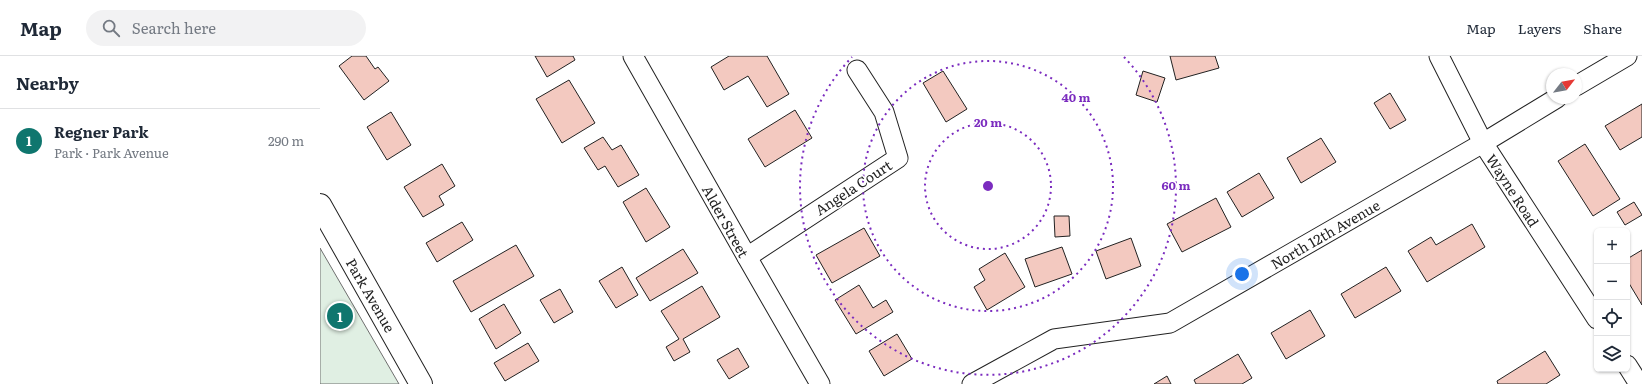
<!DOCTYPE html>
<meta charset="utf-8">
<style>
:root{--surface:#fff;--page:#f2f2f3;--text:#1f2937;--muted:#747a83;--line:#e0e1e3;--accent:#0f766e}
body{margin:0;font-family:Literata,serif;background:var(--page);color:var(--text)}
.controls{position:absolute;right:12px;bottom:12px;display:grid;overflow:hidden;border-radius:6px;box-shadow:0 1px 3px #0004}
.controls button{width:36px;height:36px;display:grid;place-items:center;padding:0;border:0;border-bottom:1px solid var(--line);background:var(--surface);color:var(--text);font:20px sans-serif}
.compass{position:absolute;left:1226px;top:12px;width:36px;height:36px;border-radius:50%;background:var(--surface);box-shadow:0 1px 3px #0004;rotate:59deg}
.you{position:absolute;left:922px;top:218px;width:14px;height:14px;margin:-10px;border:3px solid #fff;border-radius:50%;background:#1a73e8;box-shadow:0 0 0 6px #1a73e833}
.badge{display:grid;place-items:center;width:26px;height:26px;border-radius:50%;background:var(--accent);color:#fff;font-size:13px;font-weight:700}
.pin{position:absolute;translate:-50% -50%;border:2px solid #fff;box-shadow:0 1px 4px #0006}
.list{margin:0;padding:0;list-style:none}
h2{display:flex;justify-content:space-between;align-items:center;height:52px;margin:0;padding:0 16px;font-size:17px}
h2 small{font-size:13px;font-weight:400;color:var(--muted)}
.list li{display:grid;grid-template-columns:26px 1fr auto;gap:12px;align-items:center;box-sizing:border-box;height:64px;padding:0 16px;border-top:1px solid var(--line)}
.list b{display:block;font-size:15px;white-space:nowrap}
.list p{margin:0;font-size:13px;white-space:nowrap;color:var(--muted)}
.list em{font-size:13px;font-style:normal;color:var(--muted)}
.icon{flex:none;width:22px;height:22px;fill:none;stroke:currentColor;stroke-width:2;stroke-linecap:round;stroke-linejoin:round}
.map{position:relative;flex:none;width:1322px;height:328px;overflow:hidden}
header{display:flex;align-items:center;gap:24px;box-sizing:border-box;height:56px;padding:0 20px;background:var(--surface);border-bottom:1px solid var(--line)}
header strong{font-size:19px}
nav{display:flex;gap:22px;margin-inline-start:auto;font-size:14px}
.search{width:280px;height:36px;background:var(--page);display:flex;align-items:center;gap:10px;box-sizing:border-box;padding:0 14px;border-radius:22px;color:var(--muted);font-size:15px}
main{display:flex}
aside{flex:1;background:var(--surface)}
.map>svg:first-child{display:block}
</style>
<header>
<strong>Map</strong>
<div class="search"><svg class="icon" aria-label="search" viewBox="0 0 24 24"><circle cx="10" cy="10" r="6"/><path d="M15 15l6 6"/></svg>Search here</div>
<nav><a>Map</a><a>Layers</a><a>Share</a></nav>
</header>
<main>
<aside>
<h2>Nearby<small></small></h2>
<ul class="list">
<li><span class="badge">1</span><div><b>Regner Park</b><p>Park · Park Avenue</p></div><em>290 m</em></li>
</ul>
</aside>
<div class="map">
<svg width="1322" height="328" viewBox="0 0 1322 328">
<rect width="100%" height="100%" fill="#fff"/>
<polygon fill="#e0efe3" stroke="#6f6f6f" points="0,192 79,328 0,328"/>
<g fill="#f3c9c0" stroke="#222">
<polygon points="32,0 46,0 55,13 58,11 69,25 44,44 19,10"/>
<polygon points="215,0 253,0 255,4 227,21"/>
<polygon points="409,0 447,0 469,38 447,51 428,20 404,34 391,11"/>
<polygon points="850,0 895,0 899,12 856,24"/>
<polygon points="623,15 647,53 626,66 603,27"/>
<polygon points="823,15 845,22 837,46 816,39"/>
<polygon points="249,24 275,67 242,87 216,43"/>
<polygon points="1070,37 1086,64 1070,73 1054,47"/>
<polygon points="1322,48 1322,81 1300,94 1285,70"/>
<polygon points="475,54 492,82 445,111 428,83"/>
<polygon points="71,56 91,89 67,104 47,71"/>
<polygon points="283,81 292,94 301,89 319,119 298,131 285,110 278,114 264,92"/>
<polygon points="1001,82 1016,106 981,127 967,102"/>
<polygon points="1265,88 1300,143 1273,160 1238,105"/>
<polygon points="122,108 135,130 119,140 124,149 103,161 84,131"/>
<polygon points="939,117 954,142 922,161 907,136"/>
<polygon points="326,132 350,171 326,186 303,146"/>
<polygon points="896,142 911,171 862,196 847,168"/>
<polygon points="1314,146 1322,159 1305,169 1297,156"/>
<polygon points="734,160 749,160 750,180 735,181"/>
<polygon points="142,166 153,184 117,206 106,187"/>
<polygon points="1152,168 1165,191 1107,226 1088,195 1111,181 1116,189"/>
<polygon points="544,172 560,200 512,227 496,199"/>
<polygon points="811,182 821,210 786,223 776,195"/>
<polygon points="196,189 214,220 151,256 133,225"/>
<polygon points="742,191 752,218 715,231 705,203"/>
<polygon points="363,193 378,217 330,245 316,222"/>
<polygon points="1322,194 1322,249 1307,224 1307,203"/>
<polygon points="685,197 705,231 667,254 654,231 665,224 659,213"/>
<polygon points="302,211 318,239 296,252 279,225"/>
<polygon points="1066,211 1081,235 1035,262 1021,238"/>
<polygon points="539,229 553,252 566,244 573,256 536,278 515,244"/>
<polygon points="382,230 400,261 363,283 370,296 354,305 346,291 359,283 341,255"/>
<polygon points="240,233 253,256 234,267 220,244"/>
<polygon points="184,248 201,277 176,293 159,263"/>
<polygon points="990,254 1005,280 966,303 951,277"/>
<polygon points="577,278 592,303 564,320 549,295"/>
<polygon points="208,287 219,305 185,325 174,307"/>
<polygon points="418,292 429,311 409,323 397,304"/>
<polygon points="1225,295 1240,319 1226,328 1178,328 1177,325"/>
<polygon points="918,298 932,322 922,328 876,328 874,324"/>
<polygon points="847,320 851,328 834,328"/>
</g>
<g fill="none" stroke-linecap="round" stroke-linejoin="round">
<defs>
<g id="minor">
<polyline points="313,0 427,201 500,328"/>
<polyline points="1119,0 1163,87 1277,263"/>
<polyline points="1256,30 1307,0"/>
<polyline points="427,201 578,102 564,56 537,14"/>
<polyline points="1307,309 1319,328"/>
<polyline points="652,328 734,283 850,267 1163,87 1237,42"/>
</g>
<polyline id="tertiary" points="0,149 101,328"/>
</defs>
<use href="#minor" stroke="#222" stroke-width="21"/>
<use href="#tertiary" stroke="#222" stroke-width="24"/>
<use href="#minor" stroke="#fff" stroke-width="19"/>
<use href="#tertiary" stroke="#fff" stroke-width="22"/>
</g>
<g fill="none" stroke="#7b2cbf" stroke-width="2" stroke-dasharray="2 4">
<circle cx="668" cy="130" r="63"/>
<circle cx="668" cy="130" r="125"/>
<path d="M804 1A188 188 0 1 1 532 1"/>
</g>
<g text-anchor="middle" dominant-baseline="central" stroke-width="3" stroke-linejoin="round" paint-order="stroke">
<g font-size="14" fill="#222" stroke="#fff">
<text transform="translate(533 131) rotate(-33)">Angela Court</text>
<text transform="translate(1193 134) rotate(57)">Wayne Road</text>
<text transform="translate(406 165) rotate(61)">Alder Street</text>
<text transform="translate(1005 178) rotate(-30)">North 12th Avenue</text>
<text transform="translate(51 239) rotate(60)">Park Avenue</text>
</g>
</g>
<circle cx="668" cy="130" r="6" fill="#7b2cbf" stroke="#fff" stroke-width="2"/>
<g font-size="12" text-anchor="middle" font-weight="bold" fill="#7b2cbf" stroke="#fff" stroke-width="3" stroke-linejoin="round" paint-order="stroke">
<text x="756" y="46">40 m</text>
<text x="668" y="71">20 m</text>
<text x="856" y="134">60 m</text>
</g>
</svg>
<div class="controls">
<button>+</button>
<button>−</button>
<button><svg class="icon" aria-label="locate" viewBox="0 0 24 24"><circle cx="12" cy="12" r="6"/><path d="M12 2v4M12 18v4M2 12h4M18 12h4"/></svg></button>
<button><svg class="icon" aria-label="layers" viewBox="0 0 24 24"><path d="M12 4l9 5-9 5-9-5zM3 14l9 5 9-5"/></svg></button>
</div>
<svg class="compass" viewBox="-18 -18 36 36"><path d="M0-13l5 13h-10z" fill="#e53935"/><path d="M0 13l5-13h-10z" fill="#747a83"/></svg>
<div class="you"></div>
<div class="pin badge" style="left:20px;top:260px">1</div>
</div>
</main>
